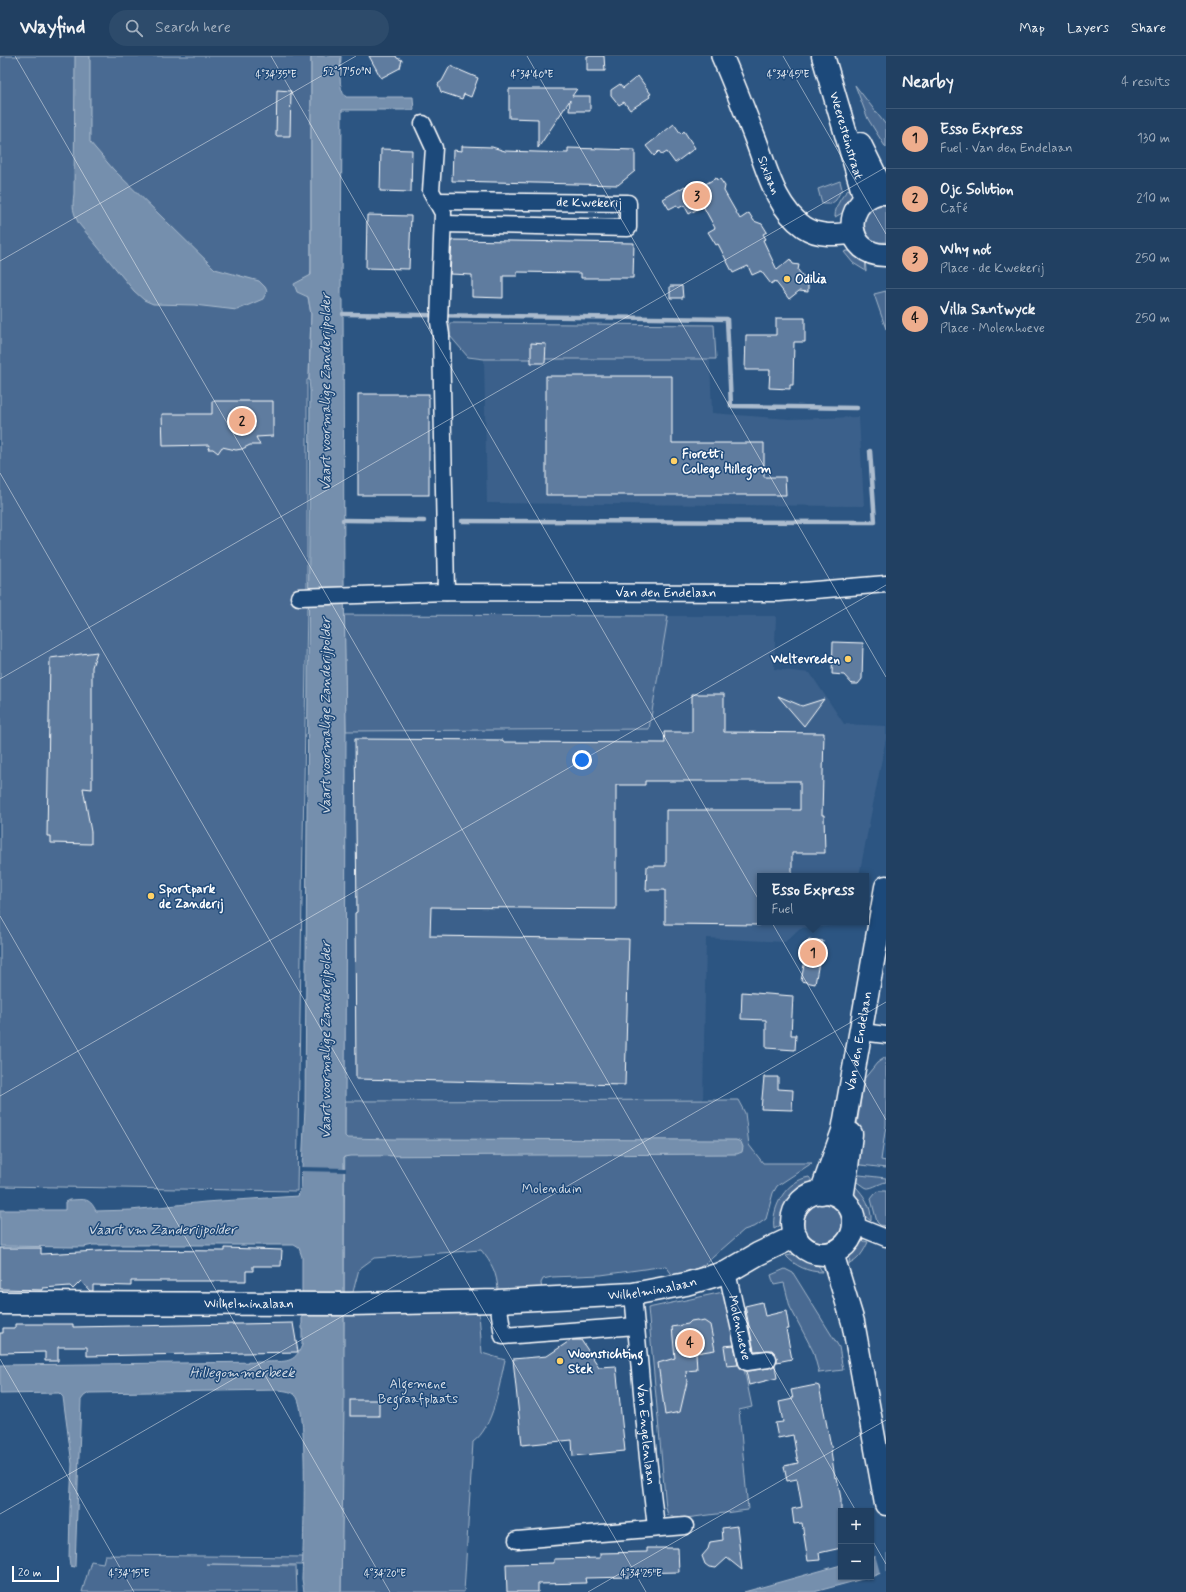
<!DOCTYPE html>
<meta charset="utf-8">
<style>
:root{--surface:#214062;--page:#2d4b6b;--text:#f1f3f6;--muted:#a2afbe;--line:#3e5977;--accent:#eead8d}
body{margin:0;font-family:Mynerve,sans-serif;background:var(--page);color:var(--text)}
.controls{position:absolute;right:12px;bottom:12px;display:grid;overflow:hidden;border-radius:0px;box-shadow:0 1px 3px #0004}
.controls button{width:36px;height:36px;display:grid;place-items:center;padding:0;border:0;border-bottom:1px solid var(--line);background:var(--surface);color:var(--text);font:20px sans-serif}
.scale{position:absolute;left:12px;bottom:10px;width:47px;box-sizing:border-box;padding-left:4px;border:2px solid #fff;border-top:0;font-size:11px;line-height:14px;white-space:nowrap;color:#fff;-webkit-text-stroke:3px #1f4a7a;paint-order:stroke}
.you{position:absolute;left:582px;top:704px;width:14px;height:14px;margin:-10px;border:3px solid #fff;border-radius:50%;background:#1a73e8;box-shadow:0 0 0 6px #1a73e833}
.badge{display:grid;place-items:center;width:26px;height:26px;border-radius:50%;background:var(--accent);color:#111;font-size:13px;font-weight:700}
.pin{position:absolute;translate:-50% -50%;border:2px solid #fff;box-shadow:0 1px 4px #0006}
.popup{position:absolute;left:757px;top:817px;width:112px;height:52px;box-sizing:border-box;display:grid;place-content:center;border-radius:0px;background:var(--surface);filter:drop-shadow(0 1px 3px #0005);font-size:13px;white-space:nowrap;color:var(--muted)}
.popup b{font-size:15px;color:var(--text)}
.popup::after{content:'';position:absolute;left:50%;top:100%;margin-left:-8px;border:8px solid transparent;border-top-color:var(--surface)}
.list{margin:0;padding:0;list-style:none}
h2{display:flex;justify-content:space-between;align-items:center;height:52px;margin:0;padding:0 16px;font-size:17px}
h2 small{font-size:13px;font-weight:400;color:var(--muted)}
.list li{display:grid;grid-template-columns:26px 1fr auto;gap:12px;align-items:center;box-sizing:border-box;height:60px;padding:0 16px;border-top:1px solid var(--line)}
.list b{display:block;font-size:15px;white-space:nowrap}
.list p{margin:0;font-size:13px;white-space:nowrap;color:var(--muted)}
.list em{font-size:13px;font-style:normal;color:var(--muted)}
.icon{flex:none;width:22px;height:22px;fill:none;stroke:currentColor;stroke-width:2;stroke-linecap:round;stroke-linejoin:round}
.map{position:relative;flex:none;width:886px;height:1536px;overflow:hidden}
header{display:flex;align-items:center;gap:24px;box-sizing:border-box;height:56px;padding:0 20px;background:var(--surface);border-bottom:1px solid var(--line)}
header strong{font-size:19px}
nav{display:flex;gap:22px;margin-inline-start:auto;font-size:14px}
.search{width:280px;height:36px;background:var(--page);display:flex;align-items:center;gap:10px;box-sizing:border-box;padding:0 14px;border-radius:22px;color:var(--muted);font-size:15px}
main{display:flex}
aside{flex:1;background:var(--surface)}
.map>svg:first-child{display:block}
</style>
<header>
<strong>Wayfind</strong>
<div class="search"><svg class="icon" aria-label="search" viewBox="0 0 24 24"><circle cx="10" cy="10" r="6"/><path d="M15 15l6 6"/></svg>Search here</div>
<nav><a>Map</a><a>Layers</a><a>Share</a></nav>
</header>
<main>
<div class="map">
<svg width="886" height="1536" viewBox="0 0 886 1536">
<rect width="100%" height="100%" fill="#2c5582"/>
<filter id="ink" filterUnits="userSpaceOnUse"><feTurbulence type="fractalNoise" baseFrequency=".025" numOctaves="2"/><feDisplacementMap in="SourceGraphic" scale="8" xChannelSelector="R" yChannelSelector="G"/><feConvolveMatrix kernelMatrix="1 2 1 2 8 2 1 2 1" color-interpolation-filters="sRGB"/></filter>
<g filter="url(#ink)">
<g fill="#3b618b">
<polygon points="484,303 710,303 712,357 789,363 859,361 864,450 487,447"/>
<polygon points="668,560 776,560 774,613 810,617 844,668 886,670 886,682 859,820 760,820 760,866 844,866 841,869 800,872 785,886 706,882 703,1045 345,1045 346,675 649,673"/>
</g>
<g fill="#486b92" stroke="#a4b5c8">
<polygon points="0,0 311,0 311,213 308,241 311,258 309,323 307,324 307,549 297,1135 0,1130"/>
<polygon points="855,29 886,69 886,92 868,63"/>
<polygon points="840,125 842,133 836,144 831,148 822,148 818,133"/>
<path d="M854 129 856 136 844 156 835 161C835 149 843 137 854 129Z"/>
<path d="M886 149V186C859 190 856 149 886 149Z"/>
<polygon points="847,195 853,195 865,201 866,215 853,207 844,196"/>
<polygon points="886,235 886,273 874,238"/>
<polygon points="450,267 714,269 716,303 484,303 468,301 450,280"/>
<polygon points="344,559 668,560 649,673 346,675"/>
<polygon points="886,1001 886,1069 881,1104 886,1105 886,1112 853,1108 855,1083 864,1023 877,1007"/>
<path d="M738 1044 745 1057 749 1089 763 1107H812L777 1130 773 1137 766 1163 756 1170 744 1174 705 1208 698 1212 673 1220 666 1210 601 1219 552 1221 543 1223 541 1227 542 1234H498C497 1218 492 1207 481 1194L374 1202 359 1213 353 1236H344L345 1045Z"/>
<path d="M851 1118 886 1122V1126C879 1127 869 1135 864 1131 859 1128 855 1124 850 1121Z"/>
<path d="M809 1121C812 1124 813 1128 810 1132 806 1136 799 1138 794 1142 786 1152 787 1168 774 1173 771 1151 786 1125 809 1121Z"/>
<path d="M855 1130C864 1139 872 1151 871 1165 861 1157 854 1149 850 1137Z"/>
<polygon points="879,1135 886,1135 886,1170 880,1169 877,1166 871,1143 875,1138"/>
<circle cx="823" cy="1167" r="19"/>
<path d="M864 1185 868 1186C864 1195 858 1205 849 1208L850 1198 853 1190Z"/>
<path d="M795 1198C805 1200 819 1206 822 1216 808 1216 795 1210 786 1200Z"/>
<polygon points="785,1213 793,1217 839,1291 843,1314 819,1317 813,1295 790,1251 784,1227 774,1229 771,1219"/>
<polygon points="728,1235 752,1351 739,1354 748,1454 678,1463 668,1459 666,1452 648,1252"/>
<path d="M344 1257H479L482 1297 505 1304C499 1329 494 1371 473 1386L464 1536H341Z"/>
<polygon points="105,1499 303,1501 302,1509 206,1508 296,1510 297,1536 82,1536 91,1505 103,1507"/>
</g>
<g fill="#748fad" stroke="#acbcce">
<path d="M75 0H90V86L113 113 215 213 259 225 265 231 267 235 263 243 237 254 194 249 153 248 144 244 134 235 79 168C73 156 72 152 74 138Z"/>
<path d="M311 0H341C341 11 337 33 346 41H413L414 54H342L341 241 343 244 344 523 346 675 345 1080 347 1082 394 1083 736 1084 741 1086 743 1091 742 1096 737 1098 350 1100 344 1101V1350L341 1536H304L302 1523C303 1496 309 1354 296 1340 292 1335 285 1335 279 1334L89 1337 84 1340 81 1344 75 1511 70 1510 69 1503 70 1452 72 1408 63 1341 59 1337 0 1338V1309L267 1306C285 1305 295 1308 302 1289V1201L299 1192 294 1189H93L84 1191H73L0 1190V1154H65V1146L69 1144C83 1144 89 1140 96 1155L131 1154 205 1146 298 1140 301 1131 305 1052 310 335 309 323 311 258 308 241 297 236 294 228 311 219Z"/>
<polygon points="886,1497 886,1515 871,1521 871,1502"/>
<polygon points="841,1509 841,1521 870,1521 814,1536 744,1536"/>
</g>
<g fill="#2c5582">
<polygon points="300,1111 346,1112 346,1116 299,1115"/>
<polygon points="886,1495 886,1518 881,1520 875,1499"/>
</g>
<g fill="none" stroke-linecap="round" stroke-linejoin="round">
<g stroke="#acbcce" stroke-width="4.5">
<polyline points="343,258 727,263 731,350 857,352"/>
<polyline points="343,464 424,465"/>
<polyline points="462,465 875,466 870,395"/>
</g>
</g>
<g fill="#5e7c9f" stroke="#fff">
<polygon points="369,0 396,0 397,2 402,4 400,12 381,22"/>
<polygon points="587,0 604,0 605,15 587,15"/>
<polygon points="450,10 478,22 471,41 464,38 462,43 441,36 438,28 442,25"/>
<polygon points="638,20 651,38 649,39 650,41 630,54 624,46 619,49 611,39 611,34 620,28 623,32"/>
<polygon points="509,33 577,33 572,40 590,40 590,55 569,55 570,44 538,92 538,63 509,62"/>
<polygon points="277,34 291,35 290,80 276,80"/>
<polygon points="674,68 681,78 684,75 695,92 675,107 667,96 662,99 659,95 654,100 646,90"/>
<polygon points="462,90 492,91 505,95 568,97 568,92 635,94 635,115 618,129 452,125 453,94 462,95"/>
<polygon points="381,93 412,94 411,136 380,135"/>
<polygon points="716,122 717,124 720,123 725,130 724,135 740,163 749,157 754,165 762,168 767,176 763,178 766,183 763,184 777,214 790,203 793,208 799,209 798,214 808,227 808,236 799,235 789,243 775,225 771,228 761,215 752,219 748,210 733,217 718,188 716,189 708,176 715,172 703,150 689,158 684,149 679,152 677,149 669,153 663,143 685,130 686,132 692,129 695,134"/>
<polygon points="367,159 411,160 409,213 366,212"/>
<polygon points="452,184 634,187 633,222 581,222 581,217 517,216 517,220 503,220 503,242 472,241 472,219 450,218"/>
<polygon points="670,230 682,230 683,242 670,242"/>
<polygon points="776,262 805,262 805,286 794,286 793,329 790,329 790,333 769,332 770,314 745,314 746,279 776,279"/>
<polygon points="531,287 546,288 545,307 531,307"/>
<polygon points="546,320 672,320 672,387 764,387 764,421 785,421 786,439 546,439"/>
<rect x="358" y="338" width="71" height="101"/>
<polygon points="212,345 273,345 273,380 256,381 260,389 250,389 242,393 236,394 222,391 218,397 213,393 208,393 209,389 163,390 162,358 212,358"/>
<polygon points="833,586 863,587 862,623 858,628 852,628 844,619 832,618"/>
<polygon points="97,596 92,611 92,733 83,732 91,776 91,788 51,787 51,780 47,780 50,602"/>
<polygon points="692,638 724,638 724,676 824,677 822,759 824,759 825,797 792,797 792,820 760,820 760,869 665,868 665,834 646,834 647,810 666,810 666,754 800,754 800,725 645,725 645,729 616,729 616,853 431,851 430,880 629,883 625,1029 356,1023 355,857 357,856 355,683 503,684 503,686 665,687 664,676 692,676"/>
<polygon points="778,640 802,650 824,643 804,670"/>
<polygon points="809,883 823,885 815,928 801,925"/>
<polygon points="742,936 793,940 791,979 796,979 795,994 766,992 766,964 741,963"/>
<polygon points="764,1021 778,1021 778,1033 793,1034 792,1054 761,1053"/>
<polygon points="0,1192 41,1192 41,1198 118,1194 225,1195 225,1192 282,1194 281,1210 253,1210 253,1215 246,1215 246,1225 131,1225 131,1230 93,1229 93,1235 90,1235 81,1225 73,1233 70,1230 43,1232 43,1234 0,1233"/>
<polygon points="762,1246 765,1260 786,1255 789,1273 786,1273 792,1303 777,1306 777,1301 772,1294 754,1295 745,1250"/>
<polygon points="697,1264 700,1266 704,1265 710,1269 715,1294 696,1297 697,1314 686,1315 687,1326 680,1356 665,1359 658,1307 675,1302 672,1271 688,1268 691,1265"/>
<polygon points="293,1267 298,1296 87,1300 87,1291 58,1291 58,1305 45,1305 45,1296 0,1297 0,1277 3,1277 3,1272 15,1272 15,1268 73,1268 73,1271"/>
<polygon points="571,1284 581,1284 599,1311 616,1310 625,1395 573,1400 572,1384 522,1389 513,1303 547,1300"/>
<polygon points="734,1289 738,1309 727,1310 724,1290"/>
<polygon points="775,1309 777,1322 749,1329 746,1315 769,1312"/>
<polygon points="816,1329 819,1330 832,1395 831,1396 835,1422 837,1421 841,1443 841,1492 819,1497 820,1504 808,1505 802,1467 794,1468 792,1453 802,1451 797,1423 787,1425 784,1410 798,1407 793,1379 778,1382 775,1367 783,1366 779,1346 793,1343 791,1334"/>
<rect x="350" y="1344" width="29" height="16"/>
<polygon points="737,1470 742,1514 727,1502 716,1512 709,1511 705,1508 702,1500 708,1493 710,1486 723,1484 722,1472"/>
<polygon points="647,1492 678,1492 679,1516 632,1517 632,1521 585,1522 586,1527 538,1528 538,1536 507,1536 506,1508 554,1507 554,1503 600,1502 600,1497 647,1496"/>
</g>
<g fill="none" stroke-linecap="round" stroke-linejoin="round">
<defs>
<g id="minor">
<polyline points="423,68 434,92 431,135 443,157 439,266 441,279 446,536"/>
<path id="s1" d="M436 145 628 147V172L443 168"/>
<path id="s2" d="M299 541 446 536 779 537 886 528"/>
<polyline points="870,977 886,979"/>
<polyline points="854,1169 886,1182"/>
<path id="s3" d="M727 1216 747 1306 768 1303"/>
<path id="s4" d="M633 1238 648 1402 656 1471"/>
<polyline points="498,1245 503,1280 636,1270"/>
<polyline points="517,1484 685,1470"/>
</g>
<g id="tertiary">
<path id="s5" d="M722 0C734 27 744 54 755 82 767 113 775 151 804 171 819 181 836 179 854 177"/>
</g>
<g id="secondary">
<path id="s6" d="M0 1247 349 1248 498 1245 633 1238 686 1228 727 1216 758 1198 796 1180"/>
</g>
<g id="primary">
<path id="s7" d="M823 0 865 143"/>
<polyline points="860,88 884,137"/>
<path d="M878 137C840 148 846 200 886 199"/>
<circle cx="823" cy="1167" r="31"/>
<path id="s8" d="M821 1137 843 1075 886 831"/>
<polyline points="842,1142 847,1111 851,1078"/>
<polyline points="832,1197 853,1266 886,1448"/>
</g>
</defs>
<use href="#minor" stroke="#fff" stroke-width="19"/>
<use href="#tertiary" stroke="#fff" stroke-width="24"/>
<use href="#secondary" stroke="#fff" stroke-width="25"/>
<use href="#primary" stroke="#fff" stroke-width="25"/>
<use href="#minor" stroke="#1f4a7a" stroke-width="16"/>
<use href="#tertiary" stroke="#1f4a7a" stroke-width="21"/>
<use href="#secondary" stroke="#1f4a7a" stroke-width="22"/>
<use href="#primary" stroke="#1f4a7a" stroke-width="22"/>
</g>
</g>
<path fill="none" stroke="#fff" stroke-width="1" stroke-opacity="0.45" d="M15 0 856 1455M271 0 886 1064M527 0 886 621M783 0 886 178M0 205 356 0M0 417 646 1536M0 623 886 111M0 860 390 1536M0 1040 886 529M0 1303 134 1536M0 1458 886 946M871 1482 886 1508M588 1536 886 1364"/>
<g fill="#ffd166" stroke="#1f4a7a" stroke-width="1.5">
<circle cx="787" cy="223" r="4"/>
<circle cx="674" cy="405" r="4"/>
<circle cx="848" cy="603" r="4"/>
<circle cx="151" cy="840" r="4"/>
<circle cx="560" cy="1305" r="4"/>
</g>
<g text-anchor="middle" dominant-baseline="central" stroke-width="3" stroke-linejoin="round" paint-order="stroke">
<g font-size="13" fill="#fff" stroke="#1f4a7a">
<text stroke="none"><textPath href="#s7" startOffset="83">Weeresteinstraat</textPath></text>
<text stroke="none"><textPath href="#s5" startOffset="128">Sixlaan</textPath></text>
<text stroke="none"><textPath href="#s1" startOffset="153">de Kwekerij</textPath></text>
<text stroke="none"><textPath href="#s2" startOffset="367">Van den Endelaan</textPath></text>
<text stroke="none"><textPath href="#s8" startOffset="157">Van den Endelaan</textPath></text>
<text stroke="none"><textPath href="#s6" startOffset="653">Wilhelminalaan</textPath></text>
<text stroke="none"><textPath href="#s6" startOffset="249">Wilhelminalaan</textPath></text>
<text stroke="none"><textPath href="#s3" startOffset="57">Molenhoeve</textPath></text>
<text stroke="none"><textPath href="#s4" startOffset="141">Van Engelenlaan</textPath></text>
</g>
<g font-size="13" font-weight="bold" fill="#fff" stroke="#1f4a7a" text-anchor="start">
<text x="795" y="223">Odilia</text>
<text x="682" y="398">Fioretti<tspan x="682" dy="15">College Hillegom</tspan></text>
<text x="840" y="603" text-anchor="end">Weltevreden</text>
<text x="159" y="833">Sportpark<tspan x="159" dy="15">de Zanderij</tspan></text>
<text x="568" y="1298">Woonstichting<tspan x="568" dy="15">Stek</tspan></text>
</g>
<g font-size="13" fill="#dae1e9" stroke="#1f4a7a">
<text x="552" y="1133">Molenduin</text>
<text x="418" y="1328">Algemene<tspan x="418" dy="15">Begraafplaats</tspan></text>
</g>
<g font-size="14" font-style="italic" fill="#d5dde6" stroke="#1f4a7a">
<text transform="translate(326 336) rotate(-90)">Vaart voormalige Zanderijpolder</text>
<text transform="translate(326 660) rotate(-90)">Vaart voormalige Zanderijpolder</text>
<text transform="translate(326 984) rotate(-90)">Vaart voormalige Zanderijpolder</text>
<text x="162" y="1174">Vaart vm Zanderijpolder</text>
<text x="242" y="1317">Hillegommerbeek</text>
</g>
</g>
<g font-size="10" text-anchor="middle" fill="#fff" stroke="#1f4a7a" stroke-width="3" stroke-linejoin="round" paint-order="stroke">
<text x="347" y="19">52°17'50"N</text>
<text x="276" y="22">4°34'35"E</text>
<text x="532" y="22">4°34'40"E</text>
<text x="788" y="22">4°34'45"E</text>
<text x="129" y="1521">4°34'15"E</text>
<text x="385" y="1521">4°34'20"E</text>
<text x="641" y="1521">4°34'25"E</text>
</g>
</svg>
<div class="controls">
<button>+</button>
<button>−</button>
</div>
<div class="scale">20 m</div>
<div class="you"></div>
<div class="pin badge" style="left:813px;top:897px">1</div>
<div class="popup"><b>Esso Express</b>Fuel</div>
<div class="pin badge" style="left:242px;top:365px">2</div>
<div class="pin badge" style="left:697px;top:140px">3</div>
<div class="pin badge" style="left:690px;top:1287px">4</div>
</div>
<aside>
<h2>Nearby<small>4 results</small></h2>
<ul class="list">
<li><span class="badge">1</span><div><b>Esso Express</b><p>Fuel · Van den Endelaan</p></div><em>130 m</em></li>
<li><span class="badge">2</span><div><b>Ojc Solution</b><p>Café</p></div><em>210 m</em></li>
<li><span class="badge">3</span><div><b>Why not</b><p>Place · de Kwekerij</p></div><em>250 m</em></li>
<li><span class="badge">4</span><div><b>Villa Santwyck</b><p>Place · Molenhoeve</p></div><em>250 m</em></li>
</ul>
</aside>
</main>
